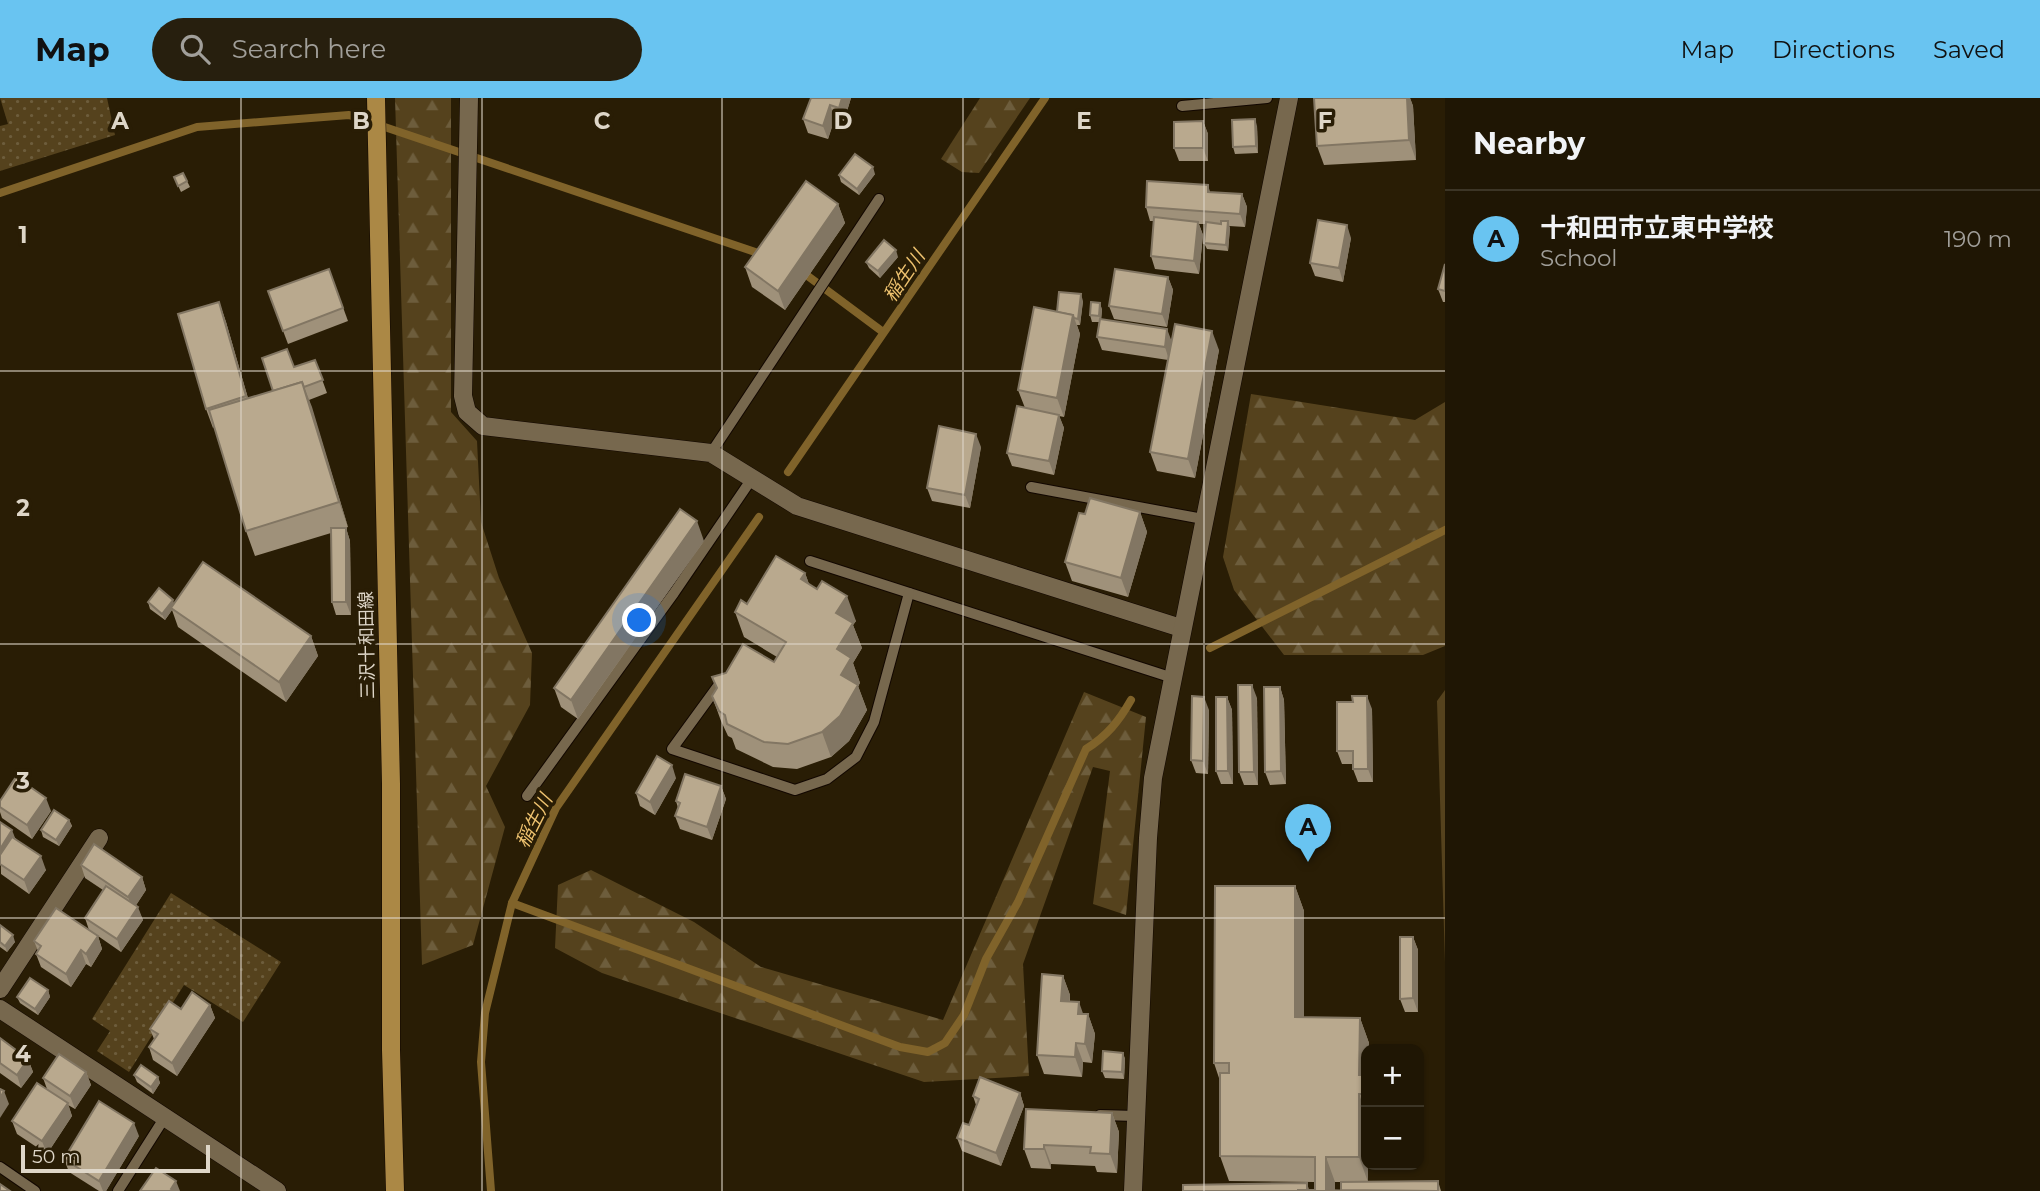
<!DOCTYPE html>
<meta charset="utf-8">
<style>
:root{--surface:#1f1604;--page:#271f0e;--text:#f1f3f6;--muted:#a19f9a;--line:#3c3526;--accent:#69c4f1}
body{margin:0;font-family:Montserrat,"Noto Sans JP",sans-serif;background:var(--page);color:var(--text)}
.controls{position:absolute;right:21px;bottom:21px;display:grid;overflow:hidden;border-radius:14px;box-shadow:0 2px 5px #0004}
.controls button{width:63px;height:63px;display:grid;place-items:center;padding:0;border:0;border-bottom:2px solid var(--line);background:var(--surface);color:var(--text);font:35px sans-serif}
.scale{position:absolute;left:21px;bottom:18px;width:189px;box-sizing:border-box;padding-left:7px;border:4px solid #ded6c8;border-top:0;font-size:19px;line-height:24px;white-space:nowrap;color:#ded6c8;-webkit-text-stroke:5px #291d05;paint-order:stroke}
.you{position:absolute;left:640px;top:523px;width:24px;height:24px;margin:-18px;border:5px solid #fff;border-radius:50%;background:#1a73e8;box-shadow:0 0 0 10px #1a73e833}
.badge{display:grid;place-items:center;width:46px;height:46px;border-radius:50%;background:var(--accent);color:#111;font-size:23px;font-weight:700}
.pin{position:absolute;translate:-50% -58px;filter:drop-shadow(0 2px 4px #0008)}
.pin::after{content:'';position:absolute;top:37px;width:24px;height:21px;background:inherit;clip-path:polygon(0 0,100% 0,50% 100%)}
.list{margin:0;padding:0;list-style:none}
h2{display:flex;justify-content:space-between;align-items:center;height:91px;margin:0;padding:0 28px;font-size:30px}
h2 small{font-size:23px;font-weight:400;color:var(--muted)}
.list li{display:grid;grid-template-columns:46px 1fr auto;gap:21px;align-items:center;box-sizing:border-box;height:98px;padding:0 28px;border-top:2px solid var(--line)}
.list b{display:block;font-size:26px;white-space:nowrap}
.list p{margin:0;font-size:23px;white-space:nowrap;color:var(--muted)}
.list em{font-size:23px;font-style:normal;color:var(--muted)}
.icon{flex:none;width:38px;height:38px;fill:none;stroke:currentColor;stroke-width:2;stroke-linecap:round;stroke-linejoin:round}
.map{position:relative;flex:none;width:1445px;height:1093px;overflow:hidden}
header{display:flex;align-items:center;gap:42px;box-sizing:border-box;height:98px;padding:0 35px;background:var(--accent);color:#111}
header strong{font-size:33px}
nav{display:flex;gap:38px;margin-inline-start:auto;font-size:24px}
.search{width:490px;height:63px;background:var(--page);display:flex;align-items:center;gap:18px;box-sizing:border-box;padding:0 24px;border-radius:38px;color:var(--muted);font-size:26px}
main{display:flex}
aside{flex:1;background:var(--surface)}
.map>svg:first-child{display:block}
</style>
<header>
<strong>Map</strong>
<div class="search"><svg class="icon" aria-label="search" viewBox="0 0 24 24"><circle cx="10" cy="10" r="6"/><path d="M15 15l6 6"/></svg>Search here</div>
<nav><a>Map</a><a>Directions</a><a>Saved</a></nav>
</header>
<main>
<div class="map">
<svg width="1445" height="1093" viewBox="0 0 1445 1093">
<defs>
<pattern id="grass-dots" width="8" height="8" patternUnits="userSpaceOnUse" patternTransform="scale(1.75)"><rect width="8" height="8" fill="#55421d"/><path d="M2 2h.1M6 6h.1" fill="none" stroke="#6d5d3c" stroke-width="1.8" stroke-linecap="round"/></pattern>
<pattern id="forest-firs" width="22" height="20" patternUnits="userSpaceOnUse" patternTransform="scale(1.75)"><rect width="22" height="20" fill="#55421d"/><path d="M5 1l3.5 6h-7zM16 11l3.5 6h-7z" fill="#6d5d3c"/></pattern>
</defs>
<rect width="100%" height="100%" fill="#291d05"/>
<g fill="url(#grass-dots)">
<polygon points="0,0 107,0 115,37 0,73 0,28 8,26"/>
<polygon points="171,795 281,864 243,924 184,887 129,974 97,953 110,933 92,921"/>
</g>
<g fill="url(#forest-firs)">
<polygon points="395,0 451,0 451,314 477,343 481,424 499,480 532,555 530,607 486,688 505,729 473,847 422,867"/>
<polygon points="980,0 1030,0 979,75 962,74 941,61"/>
<polygon points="1251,296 1415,322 1445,304 1445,548 1423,557 1284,557 1234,492 1223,459"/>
<polygon points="1084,594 1146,619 1126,817 1093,806 1110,673 1093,669 1023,866 1029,978 924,984 602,875 555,850 558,787 591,772 694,824 761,869 943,922"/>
</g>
<polygon fill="#55421d" points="1445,592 1445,865 1437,603"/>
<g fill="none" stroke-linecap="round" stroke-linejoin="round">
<g stroke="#80632a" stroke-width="8">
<polyline points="0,95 197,29 349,17 764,157"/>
<polyline points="801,173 883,234"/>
<polyline points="788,374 1045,0"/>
<polyline points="1210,550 1445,432"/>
<path d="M512 805 900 949 928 954 945 945 964 917 986 861 1018 804 1086 651C1107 638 1119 623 1131 602"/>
<polyline points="491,1093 481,964 485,915 512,805 556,710 759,419"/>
</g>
<defs>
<g id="service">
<polyline points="1182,8 1267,0"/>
<polyline points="711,355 879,101"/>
<polyline points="1031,389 1203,421"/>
<polyline points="810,463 1173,580"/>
<polyline points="723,581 672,651 795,692 827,681 856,659 874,624 909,495"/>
<polyline points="527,698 674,495 753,379"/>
<polyline points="1100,1017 1136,1018"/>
<polyline points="0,1069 35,1093"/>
<polyline points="118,1093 165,1019"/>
</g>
<g id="minor">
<polyline points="469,0 463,298 467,314 483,328 711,355 797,408 1181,530"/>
<polyline points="0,891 99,740"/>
<polyline points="0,911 277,1093"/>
<polyline points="1133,1093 1148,740 1153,680 1289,0"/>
</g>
<polyline id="primary" points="376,0 391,686 391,952 395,1093"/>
</defs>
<use href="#service" stroke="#120700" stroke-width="12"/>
<use href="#minor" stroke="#120700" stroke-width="19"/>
<use href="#primary" stroke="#120700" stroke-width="19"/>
<use href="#service" stroke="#77684e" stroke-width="10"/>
<use href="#minor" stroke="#77684e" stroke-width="18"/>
<use href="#primary" stroke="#ab8845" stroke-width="18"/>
</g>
<g fill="#9f917a" fill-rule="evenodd">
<polygon points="811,0 851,0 844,23 835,20 828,41 808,35 803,21"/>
<polygon points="1314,0 1410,0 1413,8 1416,62 1324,67 1317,48"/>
<polygon points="1203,23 1208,36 1208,63 1179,63 1174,50"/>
<polygon points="1257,28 1258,55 1235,56 1233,49"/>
<polygon points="875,76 859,97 841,84 839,77"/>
<polygon points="174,79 187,83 190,89 181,94"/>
<polygon points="1208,87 1210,94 1242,96 1247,109 1245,129 1229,128 1230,130 1228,153 1207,151 1204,145 1206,126 1199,126 1203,137 1199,176 1155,171 1151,158 1154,123 1150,123 1146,109"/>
<polygon points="838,106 845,125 785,212 752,189 745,169"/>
<polygon points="1351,140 1343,184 1315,178 1310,165"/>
<polygon points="898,159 880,180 869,170 866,164"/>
<polygon points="1445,166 1445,204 1443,204 1438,191"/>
<polygon points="329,171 348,223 288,246 268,193"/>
<polygon points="1168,179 1173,192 1167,229 1114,221 1109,208"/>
<polygon points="1083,203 1080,227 1077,227 1080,236 1064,319 1059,318 1064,330 1054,377 1012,368 1007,355 1025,310 1018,292 1057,214"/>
<polygon points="219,204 226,224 248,300 273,293 294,269 315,262 327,295 309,302 348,429 345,430 346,430 350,443 351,517 336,517 332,504 331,435 255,458 246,433 214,329 213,330 206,311"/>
<polygon points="1100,205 1102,212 1101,221 1172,243 1219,252 1195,380 1157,373 1150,354 1168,262 1102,252 1097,239 1099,224 1092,224 1090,217"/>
<polygon points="981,349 970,410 932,403 927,390"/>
<polygon points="1140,414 1147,434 1128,499 1072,483 1065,464 1085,416"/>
<polygon points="704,443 578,621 561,609 554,590"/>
<polygon points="805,475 809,486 856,523 853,527 862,550 853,565 860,585 858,588 867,612 849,643 831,659 797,671 773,669 736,651 732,640 728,638 721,623 712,598 774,564 777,559 744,539 735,514"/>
<polygon points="148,504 174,505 311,538 318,558 286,604 178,529 172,512 165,522 150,511"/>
<polygon points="1280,589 1284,602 1286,686 1270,687 1265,674"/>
<polygon points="1227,599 1232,612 1233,686 1221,686 1216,673"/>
<polygon points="1257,600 1258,687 1244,687 1239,674"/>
<polygon points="1372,611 1373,684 1358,684 1353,671 1353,666 1342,666 1337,653"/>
<polygon points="1209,612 1208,676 1196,675 1191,662"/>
<polygon points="676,680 655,717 640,708 636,695"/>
<polygon points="721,688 726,701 712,742 680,731 675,718 678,710 676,703"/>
<polygon points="0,703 51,713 32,741 2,720 0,714"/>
<polygon points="69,722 72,728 59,748 43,739 41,732"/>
<polygon points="0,724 46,772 29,796 1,776"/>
<polygon points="81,767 142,779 146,792 136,807 143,822 121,854 98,838 102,851 91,869 86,866 71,889 41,869 36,856 38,853 34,843 89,832 85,820 103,792 85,780"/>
<path d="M1215 788H1295L1304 813V920H1360L1369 945V951H1366V1067H1368V1084L1438 1083 1441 1093H1183V1087L1307 1085 1309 1092H1315V1084L1229 1083 1220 1058V983L1214 965ZM1335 1084H1341V1092H1335Z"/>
<polygon points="0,827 15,844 7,854 0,849"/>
<polygon points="1413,839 1418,852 1418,914 1405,914 1400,901"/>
<polygon points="1063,878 1070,897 1070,904 1083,916 1088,916 1095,936 1092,965 1083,964 1082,979 1044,976 1037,957"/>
<polygon points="48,892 50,899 38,917 20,905 17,899"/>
<polygon points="210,907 215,920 177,978 153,962 149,949 154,941 150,931 181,911"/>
<polygon points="0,940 28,961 33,974 21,990 0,975"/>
<polygon points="1123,955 1125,961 1124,981 1105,980 1102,973"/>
<polygon points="86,974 91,987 75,1011 68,1007 72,1018 47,1056 17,1036 12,1023 47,991 43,980"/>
<polygon points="134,977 158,979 160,985 153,996 137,984"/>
<polygon points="1020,995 1024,1008 1001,1068 962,1053 957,1040 969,1027 976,1007 973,998"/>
<polygon points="1112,1015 1119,1034 1117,1075 1097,1074 1095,1068 1051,1066 1051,1071 1031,1070 1024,1051"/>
<polygon points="139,1038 106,1093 99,1093 69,1074 64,1061"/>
</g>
<g fill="#827663">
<polygon points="842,0 851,0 844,23 839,10"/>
<polygon points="1407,0 1410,0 1413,8 1416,62 1409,42"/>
<polygon points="830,7 835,20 828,41 823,28"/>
<polygon points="1255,21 1257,28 1258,55 1256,48"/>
<polygon points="1203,23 1208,36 1208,63 1203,50"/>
<polygon points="873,69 875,76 859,97 857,91"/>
<polygon points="1242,96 1247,109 1245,129 1240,116"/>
<polygon points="838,106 845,125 785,212 778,193"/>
<polygon points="1228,123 1230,130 1228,153 1226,147"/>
<polygon points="1198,124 1203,137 1199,176 1194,163"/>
<polygon points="1347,127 1351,140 1343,184 1339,170"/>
<polygon points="896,152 898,159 880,180 878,173"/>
<polygon points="1168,179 1173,192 1167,229 1162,216"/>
<polygon points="1081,196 1083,203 1080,227 1078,221"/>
<polygon points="219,204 226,224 253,318 246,298"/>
<polygon points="1100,205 1102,212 1101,224 1099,218"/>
<polygon points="1073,217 1080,236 1064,319 1057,300"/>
<polygon points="1167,231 1172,244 1169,262 1165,249"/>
<polygon points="1212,233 1219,252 1195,380 1188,361"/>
<polygon points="302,284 312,309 348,429 339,404"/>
<polygon points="1059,317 1064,330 1054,377 1049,363"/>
<polygon points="976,336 981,349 970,410 965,397"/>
<polygon points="1140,414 1147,434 1128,499 1121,480"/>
<polygon points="697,423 704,443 578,621 571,602"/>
<polygon points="346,430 350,443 351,517 346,504"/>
<polygon points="805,475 814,500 801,481"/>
<polygon points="847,498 856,523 853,527 862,550 853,565 860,585 858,588 867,612 849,643 831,659 822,634 841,577 837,551 836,515"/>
<polygon points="173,502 175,508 171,510 172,512 165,522 162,516"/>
<polygon points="311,538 318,558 286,604 279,584"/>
<polygon points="1252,587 1257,600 1258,687 1254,674"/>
<polygon points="1280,589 1284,602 1286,686 1281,673"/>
<polygon points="1367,598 1372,611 1373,684 1368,671"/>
<polygon points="1204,599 1209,612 1208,676 1203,663"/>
<polygon points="1227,599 1232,612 1233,686 1228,673"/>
<polygon points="672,667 676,680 655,717 650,704"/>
<polygon points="721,688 726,701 712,742 707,729"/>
<polygon points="46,700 51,713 32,741 27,727"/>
<polygon points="69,722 72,728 59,748 56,742"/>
<polygon points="12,732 17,745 0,766 0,751"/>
<polygon points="41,758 46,772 29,796 24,782"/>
<polygon points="142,779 146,792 133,812 128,799"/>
<polygon points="1295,788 1304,813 1304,944 1295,919"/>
<polygon points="138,809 143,822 121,854 117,841"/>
<polygon points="13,837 15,844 7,854 5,848"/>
<polygon points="98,838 102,851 91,869 86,856"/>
<polygon points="1413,839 1418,852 1418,914 1413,900"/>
<polygon points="81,852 86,866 71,889 66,876"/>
<polygon points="1063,878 1070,897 1068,922 1061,903"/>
<polygon points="48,892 50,899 38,917 35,911"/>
<polygon points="1079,904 1086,924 1078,916"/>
<polygon points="210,907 215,920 177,978 172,965"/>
<polygon points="1088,916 1095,936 1092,965 1085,946"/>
<polygon points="1360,920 1369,945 1369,951 1366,951 1366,995 1359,977"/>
<polygon points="1076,945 1083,964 1082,979 1075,959"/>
<polygon points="1123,955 1125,961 1124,981 1122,974"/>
<polygon points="28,961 33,974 21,990 17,977"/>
<polygon points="86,974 91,987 75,1011 70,998"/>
<polygon points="158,979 160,985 153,996 151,989"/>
<polygon points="4,993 9,1006 0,1020 0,1000"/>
<polygon points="1020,995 1024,1008 1001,1068 996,1055"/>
<polygon points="1359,996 1366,1015 1366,1067 1368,1067 1368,1084 1359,1059"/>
<polygon points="68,1005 72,1018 47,1056 42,1043"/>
<polygon points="1112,1015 1119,1034 1117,1075 1110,1056"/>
<polygon points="134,1025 139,1038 106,1093 103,1093 99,1083"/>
<polygon points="1044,1047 1051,1066 1051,1071 1044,1051"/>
<polygon points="1326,1059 1335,1084 1335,1093 1327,1093"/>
<polygon points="176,1083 180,1093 172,1093 171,1091"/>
</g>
<g fill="#b9a98e" stroke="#827663" stroke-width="2">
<polygon points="811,0 842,0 839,10 830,7 823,28 803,21"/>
<polygon points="1314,0 1407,0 1409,42 1317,48"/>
<polygon points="1255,21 1256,48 1233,49 1232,22"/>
<polygon points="1203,23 1203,50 1174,50 1174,24"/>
<polygon points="855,56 873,69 857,91 839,77"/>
<polygon points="183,75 187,83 178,88 174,79"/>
<polygon points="806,83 838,106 778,193 745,169"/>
<polygon points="1147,83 1208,87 1208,94 1242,96 1240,116 1146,109"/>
<polygon points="1154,119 1198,124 1194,163 1151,158"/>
<polygon points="1318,122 1347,127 1339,170 1310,165"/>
<polygon points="1221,123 1228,123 1226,147 1204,145 1206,124 1221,126"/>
<polygon points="884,142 896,152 878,173 866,164"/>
<polygon points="1445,166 1445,193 1438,191"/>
<polygon points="329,171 343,210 283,233 268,193"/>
<polygon points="1115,171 1168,179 1162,216 1109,208"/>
<polygon points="1059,194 1081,196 1078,221 1074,220 1073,217 1057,214"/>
<polygon points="219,204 246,298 206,311 178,216"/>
<polygon points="1091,204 1100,205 1099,218 1090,217"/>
<polygon points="1034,209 1073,217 1057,300 1018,292"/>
<polygon points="1100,221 1167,231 1165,249 1097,239"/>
<polygon points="1175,226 1212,233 1188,361 1150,354"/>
<polygon points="287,251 294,269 315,262 323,282 304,289 302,284 273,293 262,260"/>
<polygon points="302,284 339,404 246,433 209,312"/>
<polygon points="1017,308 1059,317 1049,363 1007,355"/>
<polygon points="939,328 976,336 965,397 927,390"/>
<polygon points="1090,400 1140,414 1121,480 1065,464 1079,415 1085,416"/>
<polygon points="680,411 697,423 571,602 554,590"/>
<polygon points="331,430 346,430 346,504 332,504"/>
<polygon points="776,458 805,475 801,481 817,491 822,483 847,498 836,515 853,525 837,551 851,560 841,577 858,587 840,618 822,634 788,646 764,644 727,626 725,617 719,613 712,598 717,590 712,579 726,575 743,546 774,564 786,544 735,514 741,502 747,506"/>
<polygon points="203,464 311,538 279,584 171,510"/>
<polygon points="159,490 173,502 162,516 148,504"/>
<polygon points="1238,587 1252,587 1254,674 1239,674"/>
<polygon points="1264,589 1280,589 1281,673 1265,674"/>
<polygon points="1192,598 1204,599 1203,663 1191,662"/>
<polygon points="1352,598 1367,598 1368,671 1353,671 1353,653 1337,653 1337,604 1353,604"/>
<polygon points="1216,599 1227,599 1228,673 1216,673"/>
<polygon points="657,658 672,667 650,704 636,695"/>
<polygon points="685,676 721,688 707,729 675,718 680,705 676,703"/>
<polygon points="16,679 46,700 27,727 0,709 0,703"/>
<polygon points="54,712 69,722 56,742 41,732"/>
<polygon points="0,724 12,732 0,751"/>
<polygon points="12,739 41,758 24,782 0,766 0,757"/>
<polygon points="94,746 142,779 128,799 81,767"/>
<polygon points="106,788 138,809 117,841 85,820"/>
<polygon points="1215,788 1295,788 1295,919 1360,920 1359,977 1366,977 1366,996 1359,996 1359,1059 1326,1059 1326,1092 1353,1093 1298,1093 1298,1092 1315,1092 1315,1059 1220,1058 1220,975 1229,975 1229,965 1214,965"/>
<polygon points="56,810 98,838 86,856 81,852 66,876 36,856 41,848 34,843"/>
<polygon points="0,827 13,837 5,848 0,844"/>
<polygon points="1400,839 1413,839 1413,900 1400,901"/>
<polygon points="1042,876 1063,878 1061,903 1079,904 1078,916 1088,916 1085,946 1076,945 1075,959 1037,957"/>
<polygon points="30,880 48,892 35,911 17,899"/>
<polygon points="192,894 210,907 172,965 149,949 158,936 150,931 169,903 181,911"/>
<polygon points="0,940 28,961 17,977 0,965"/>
<polygon points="1103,953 1123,955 1122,974 1102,973"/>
<polygon points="59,956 86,974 70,998 43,980"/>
<polygon points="141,967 158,979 151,989 134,977"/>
<polygon points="980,979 1020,995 996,1055 957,1040 963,1025 969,1027 979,1001 973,998"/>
<polygon points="37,985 68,1005 42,1043 12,1023"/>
<polygon points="0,991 4,993 0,1000"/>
<polygon points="99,1003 134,1025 99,1083 64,1061"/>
<polygon points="1026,1011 1112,1015 1110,1056 1090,1055 1091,1049 1044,1047 1044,1051 1024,1051"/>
<polygon points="156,1070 176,1083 171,1091 174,1093 140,1093"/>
<polygon points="1438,1083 1438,1093 1341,1092 1341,1084"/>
<polygon points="1307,1085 1307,1092 1298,1092 1298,1093 1183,1093 1183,1087"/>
<polygon points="0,1086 10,1093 0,1093"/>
</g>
<path fill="none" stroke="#ded6c8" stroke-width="2" stroke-opacity="0.55" d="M241 0V1093M482 0V1093M722 0V1093M963 0V1093M1204 0V1093M0 273H1445M0 546H1445M0 820H1445"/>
<g text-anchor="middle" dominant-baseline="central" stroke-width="7" stroke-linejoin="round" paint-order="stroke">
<g font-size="18" fill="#ded6c8" stroke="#291d05">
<text transform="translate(367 547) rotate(-91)">三沢十和田線</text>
</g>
<g font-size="19" font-style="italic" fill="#eec26f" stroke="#291d05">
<text transform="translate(904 178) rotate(-56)">稲生川</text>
<text transform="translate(534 723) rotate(-63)">稲生川</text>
</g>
</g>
<g font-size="23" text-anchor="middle" font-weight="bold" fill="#ded6c8" stroke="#291d05" stroke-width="7" stroke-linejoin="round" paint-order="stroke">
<text x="120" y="31">A</text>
<text x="361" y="31">B</text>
<text x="602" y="31">C</text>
<text x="843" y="31">D</text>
<text x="1084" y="31">E</text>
<text x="1325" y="31">F</text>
<text x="23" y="145">1</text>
<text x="23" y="418">2</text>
<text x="23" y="691">3</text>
<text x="23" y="964">4</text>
</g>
</svg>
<div class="controls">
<button>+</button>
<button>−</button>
</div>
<div class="scale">50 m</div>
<div class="you"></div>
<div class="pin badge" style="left:1308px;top:764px">A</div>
</div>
<aside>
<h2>Nearby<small></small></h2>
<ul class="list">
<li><span class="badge">A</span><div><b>十和田市立東中学校</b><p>School</p></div><em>190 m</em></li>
</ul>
</aside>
</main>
